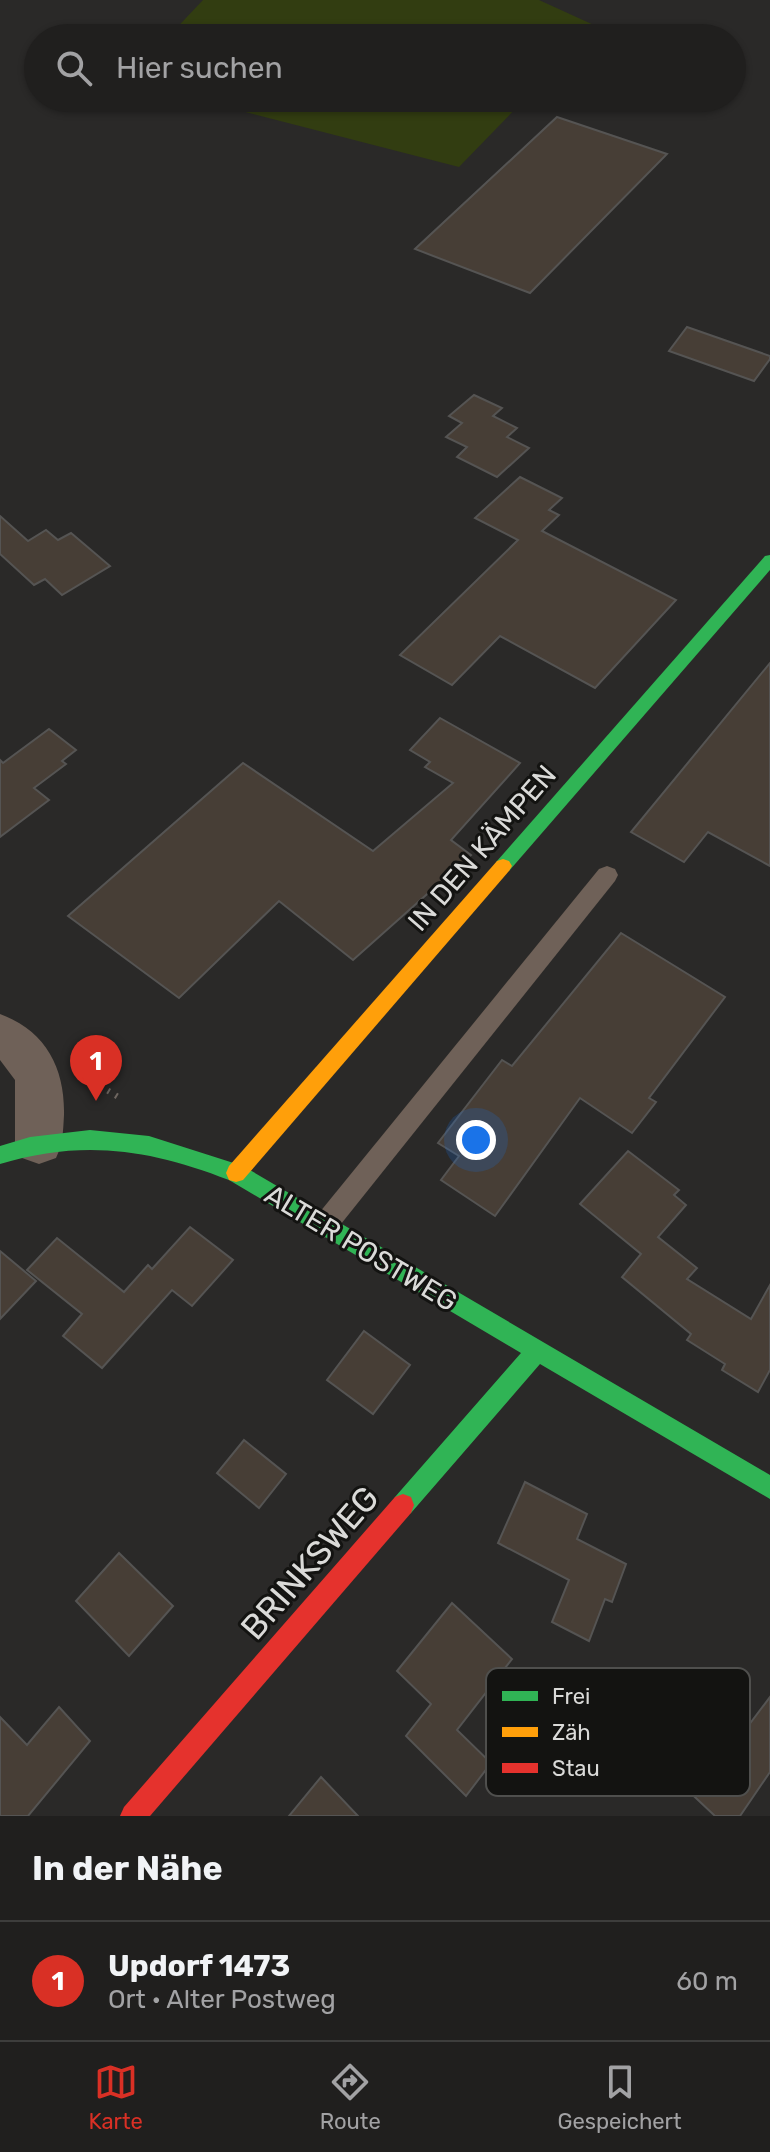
<!DOCTYPE html>
<html lang="de">
<meta charset="utf-8">
<style>
:root{--surface:#201f1e;--page:#2d2c2b;--text:#f1f3f6;--muted:#a2a2a4;--line:#3d3d3c;--accent:#d93025}
body{margin:0;font-family:Rubik,sans-serif;background:var(--page);color:var(--text)}
.you{position:absolute;left:476px;top:1140px;width:28px;height:28px;margin:-20px;border:6px solid #fff;border-radius:50%;background:#1a73e8;box-shadow:0 0 0 12px #1a73e833}
.badge{display:grid;place-items:center;width:52px;height:52px;border-radius:50%;background:var(--accent);color:#fff;font-size:26px;font-weight:700}
.pin{position:absolute;translate:-50% -66px;filter:drop-shadow(0 2px 4px #0008)}
.pin::after{content:'';position:absolute;top:42px;width:28px;height:24px;background:inherit;clip-path:polygon(0 0,100% 0,50% 100%)}
.list{margin:0;padding:0;list-style:none}
h2{display:flex;justify-content:space-between;align-items:center;height:104px;margin:0;padding:0 32px;font-size:34px}
h2 small{font-size:26px;font-weight:400;color:var(--muted)}
.list li{display:grid;grid-template-columns:52px 1fr auto;gap:24px;align-items:center;box-sizing:border-box;height:120px;padding:0 32px;border-top:2px solid var(--line)}
.list b{display:block;font-size:30px;white-space:nowrap}
.list p{margin:0;font-size:26px;white-space:nowrap;color:var(--muted)}
.list em{font-size:26px;font-style:normal;color:var(--muted)}
.icon{flex:none;width:44px;height:44px;fill:none;stroke:currentColor;stroke-width:2;stroke-linecap:round;stroke-linejoin:round}
.map{position:relative;flex:none;width:770px;height:1816px;overflow:hidden}
.search{position:absolute;background:var(--surface);box-shadow:0 2px 6px #0004;left:24px;right:24px;top:24px;height:88px;display:flex;align-items:center;gap:20px;box-sizing:border-box;padding:0 28px;border-radius:44px;color:var(--muted);font-size:30px}
.sheet{height:224px;background:var(--surface)}
nav{display:flex;justify-content:space-around;align-items:center;box-sizing:border-box;height:112px;border-top:2px solid var(--line);background:var(--surface);font-size:22px;color:var(--muted)}
nav a{display:grid;justify-items:center;gap:4px}
nav .on{color:var(--accent)}
.map>svg:first-child{display:block}
</style>
<div class="map">
<svg width="770" height="1816" viewBox="0 0 770 1816">
<rect width="100%" height="100%" fill="#2a2928"/>
<g fill="#323d11">
<polygon points="203,0 539,0 596,26 585,38 167,38"/>
<polygon points="191,98 526,98 459,167"/>
</g>
<g fill="#473e36" stroke="#555453" stroke-width="2">
<polygon points="557,117 667,154 530,293 415,249"/>
<polygon points="687,327 770,356 770,359 754,381 669,351"/>
<polygon points="474,395 502,408 493,416 517,428 507,437 529,448 497,477 457,457 467,447 446,437 462,423 449,416"/>
<polygon points="520,477 562,498 549,510 559,515 542,531 676,600 595,688 500,636 452,685 400,655 518,540 475,518"/>
<polygon points="0,516 28,541 46,530 58,540 71,533 110,566 62,595 45,579 34,585 0,554"/>
<polygon points="770,663 770,866 708,832 684,862 631,832"/>
<polygon points="440,718 520,763 451,840 471,855 353,960 279,901 179,998 68,916 243,763 373,851 453,783 425,767 430,762 410,750"/>
<polygon points="49,729 76,750 62,761 66,764 34,788 49,800 0,837 0,760 3,763"/>
<polygon points="621,933 725,997 649,1098 656,1102 632,1133 580,1098 495,1216 441,1180 459,1156 438,1143 502,1060 512,1066"/>
<polygon points="628,1151 679,1190 674,1195 686,1205 658,1237 697,1268 687,1279 751,1319 770,1285 770,1370 758,1392 722,1370 725,1364 687,1340 691,1334 622,1277 641,1254 580,1204"/>
<polygon points="190,1227 233,1260 192,1306 172,1290 102,1368 63,1336 82,1314 27,1270 57,1238 124,1292 148,1265 152,1269"/>
<polygon points="0,1251 36,1281 0,1319"/>
<polygon points="364,1331 410,1365 373,1414 327,1380"/>
<polygon points="244,1440 286,1474 259,1508 217,1473"/>
<polygon points="525,1482 587,1514 577,1539 626,1564 612,1602 605,1599 589,1641 552,1622 569,1580 498,1543"/>
<polygon points="119,1553 173,1606 129,1656 76,1601"/>
<polygon points="452,1603 512,1659 457,1730 491,1763 466,1796 406,1736 431,1704 397,1671"/>
<polygon points="770,1697 770,1772 740,1816 715,1816 680,1783 722,1723 739,1738"/>
<polygon points="59,1707 90,1741 28,1816 0,1816 0,1717 27,1745"/>
<polygon points="321,1777 358,1816 289,1816"/>
</g>
<g fill="none" stroke-linecap="round" stroke-linejoin="round">
<polyline stroke="#6e6660" stroke-width="6" stroke-dasharray="2 7" stroke-linecap="butt" points="77,1072 120,1098"/>
<polygon fill="#6f6158" fill-rule="evenodd" points="607,866 615,869 618,875 615,881 333,1234 324,1238 315,1234 311,1226 315,1218 599,869"/>
<path fill="#6f6158" fill-rule="evenodd" d="M0 1014C46 1031 65 1068 64 1115 63 1132 63 1143 56 1158L39 1164 22 1158 15 1142V1080L0 1060Z"/>
<g fill="#30b455" fill-rule="evenodd">
<polygon points="770,555 770,570 509,871 497,871 494,866 497,861 765,556"/>
<path d="M90 1130 149 1136 243 1166 770 1475V1499L540 1364 411 1513 403 1516 395 1513 392 1505 395 1497 521 1353 229 1180C150 1149 82 1139 0 1164V1146L30 1137Z"/>
</g>
<polygon fill="#ff9f0a" fill-rule="evenodd" points="503,859 509,861 512,866 509,871 243,1180 236,1182 229,1180 226,1173 229,1166 497,861"/>
<polygon fill="#e5322d" fill-rule="evenodd" points="403,1494 411,1497 414,1505 411,1513 150,1816 120,1816 124,1807 395,1497"/>
</g>
<g text-anchor="middle" dominant-baseline="central" stroke-width="6" stroke-linejoin="round" paint-order="stroke">
<g font-size="28" fill="#dadad8" stroke="#131311">
<text transform="translate(482 848) rotate(-49)">IN DEN KÄMPEN</text>
<text transform="translate(361 1248) rotate(31)">ALTER POSTWEG</text>
</g>
<g font-size="34" fill="#dadad8" stroke="#131311">
<text transform="translate(310 1563) rotate(-49)">BRINKSWEG</text>
</g>
</g>
<rect x="486" y="1668" width="264" height="128" rx="12" fill="#131311" stroke="#4f4f4d" stroke-width="2"/>
<rect x="502" y="1691" width="36" height="10" fill="#30b455"/>
<rect x="502" y="1727" width="36" height="10" fill="#ff9f0a"/>
<rect x="502" y="1763" width="36" height="10" fill="#e5322d"/>
<g font-size="22" fill="#dadad8">
<text x="552" y="1704">Frei</text>
<text x="552" y="1740">Zäh</text>
<text x="552" y="1776">Stau</text>
</g>
</svg>
<div class="you"></div>
<div class="pin badge" style="left:96px;top:1101px">1</div>
<div class="search"><svg class="icon" aria-label="search" viewBox="0 0 24 24"><circle cx="10" cy="10" r="6"/><path d="M15 15l6 6"/></svg>Hier suchen</div>
</div>
<section class="sheet">
<h2>In der Nähe<small></small></h2>
<ul class="list">
<li><span class="badge">1</span><div><b>Updorf 1473</b><p>Ort · Alter Postweg</p></div><em>60 m</em></li>
</ul>
</section>
<nav>
<a class="on"><svg class="icon" aria-label="map" viewBox="0 0 24 24"><path d="M3 6l6-2 6 2 6-2v14l-6 2-6-2-6 2zM9 4v14M15 6v14"/></svg>Karte</a>
<a><svg class="icon" aria-label="directions" viewBox="0 0 24 24"><path d="M12 3l9 9-9 9-9-9zM9 14v-3h6M13 9l2 2-2 2"/></svg>Route</a>
<a><svg class="icon" aria-label="saved" viewBox="0 0 24 24"><path d="M7 4h10v16l-5-4-5 4z"/></svg>Gespeichert</a>
</nav>
